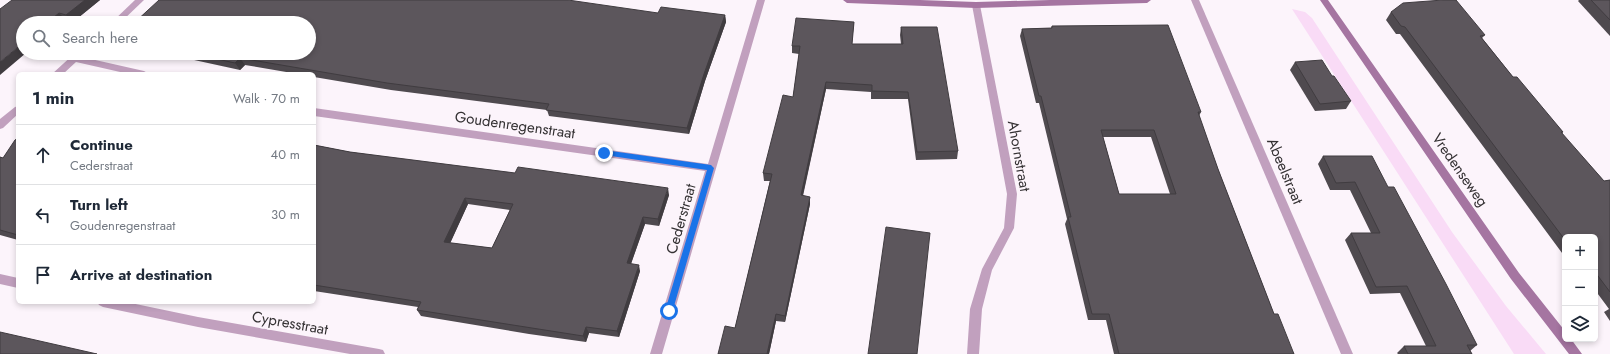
<!DOCTYPE html>
<meta charset="utf-8">
<style>
:root{--surface:#fff;--page:#f6f6f7;--text:#1f2937;--muted:#747a83;--line:#e0e1e3}
body{margin:0;font-family:Jost,sans-serif;background:var(--page);color:var(--text)}
.controls{position:absolute;right:12px;bottom:12px;display:grid;overflow:hidden;border-radius:6px;box-shadow:0 2px 6px #0003}
.controls button{width:36px;height:36px;display:grid;place-items:center;padding:0;border:0;border-bottom:1px solid var(--line);background:var(--surface);color:var(--text);font:20px sans-serif}
.stop{position:absolute;width:12px;height:12px;margin:-9px;border:3px solid #1a73e8;border-radius:50%;background:#fff}
.stop.end{background:#1a73e8;border-color:#fff;box-shadow:0 1px 4px #0008}
.list{margin:0;padding:0;list-style:none}
h2{display:flex;justify-content:space-between;align-items:center;height:52px;margin:0;padding:0 16px;font-size:17px}
h2 small{font-size:13px;font-weight:400;color:var(--muted)}
.list li{display:grid;grid-template-columns:26px 1fr auto;gap:12px;align-items:center;box-sizing:border-box;height:60px;padding:0 16px;border-top:1px solid var(--line)}
.list b{display:block;font-size:15px;white-space:nowrap}
.list p{margin:0;font-size:13px;white-space:nowrap;color:var(--muted)}
.list em{font-size:13px;font-style:normal;color:var(--muted)}
.icon{flex:none;width:22px;height:22px;fill:none;stroke:currentColor;stroke-width:2;stroke-linecap:round;stroke-linejoin:round}
.map{position:relative;flex:none;width:1610px;height:354px;overflow:hidden}
.search{position:absolute;background:var(--surface);box-shadow:0 2px 6px #0003;left:16px;top:16px;width:300px;height:44px;display:flex;align-items:center;gap:10px;box-sizing:border-box;padding:0 14px;border-radius:22px;color:var(--muted);font-size:15px}
.panel{position:absolute;background:var(--surface);box-shadow:0 2px 6px #0003;left:16px;top:72px;width:300px;height:232px;border-radius:6px}
.map>svg:first-child{display:block}
</style>
<div class="map">
<svg width="1610" height="354" viewBox="0 0 1610 354">
<rect width="100%" height="100%" fill="#fcf4fb"/>
<polygon fill="#f9dbf6" points="1292,9 1305,12 1312,18 1452,232 1506,306 1546,354 1514,354"/>
<g fill="none" stroke-linecap="round" stroke-linejoin="round">
<g fill="#c1a0be" fill-rule="evenodd">
<polygon points="135,0 144,0 120,23 111,23"/>
<polygon points="757,0 765,0 662,354 650,354 705,171 314,116 314,108 708,164"/>
<polygon points="1191,0 1199,0 1353,354 1341,354"/>
<polygon points="976,2 980,5 1017,194 1014,228 992,270 982,309 979,354 967,354 970,309 982,269 1004,228 1007,194 972,5"/>
<polygon points="75,53 84,53 82,57 144,71 149,74 129,74 76,62 63,74 52,74"/>
<polygon points="18,106 18,114 3,128 0,129 0,119 15,107"/>
<polygon points="0,274 18,278 18,288 0,284"/>
<polygon points="97,302 126,302 198,317 379,349 383,350 385,354 350,354 198,327 103,307 99,305"/>
</g>
<g fill="#a575a1" fill-rule="evenodd">
<polygon points="843,0 920,0 976,2 1050,0 1151,0 1147,3 976,8 847,3"/>
<polygon points="1320,0 1328,0 1519,273 1565,331 1565,339 1571,339 1582,354 1569,354 1511,279"/>
</g>
</g>
<g fill="#4f4a4f" fill-rule="evenodd">
<polygon points="12,0 100,0 73,22 66,20"/>
<polygon points="1579,0 1610,0 1610,36 1578,1"/>
<polygon points="1391,12 1485,35 1482,38 1513,77 1563,132 1562,134 1604,181 1610,180 1610,321 1604,312 1609,309 1595,290 1595,237 1565,237 1565,257 1400,34 1396,34 1386,20"/>
<polygon points="658,13 725,15 726,22 705,81 689,134 549,116 547,110 391,90 314,77 314,74 298,74 245,65 240,70 162,53 309,53"/>
<polygon points="854,22 852,44 901,44 900,35 901,27 958,151 957,159 916,160 908,99 871,99 871,92 826,89 803,196 810,204 785,322 776,321 769,354 718,354 735,328 770,181 764,181 763,173 793,97 799,54 792,53 792,46"/>
<path d="M1052 26 1201 112 1199 116 1218 169 1274 314 1294 354H1114L1106 320H1088L1065 224 1067 219 1039 103H1036L1020 36 1022 29 1051 28ZM1103 137H1151L1170 194H1119Z"/>
<polygon points="1295,62 1351,101 1346,109 1315,111 1290,70"/>
<polygon points="18,138 18,240 0,235 0,157 3,158"/>
<path d="M314 145 350 152 669 195 659 226 645 224 631 264 640 271 619 337 589 333 586 342 529 334 421 316 417 310 418 307 314 291ZM468 204 510 210 492 248 450 243Z"/>
<polygon points="1323,156 1388,187 1477,345 1470,351 1472,354 1398,354 1397,353 1404,346 1426,346 1400,293 1370,294 1345,240 1351,233 1371,233 1350,190 1330,190 1318,164"/>
</g>
<g fill="#403c40">
<polygon points="85,0 100,0 73,22 66,15"/>
<polygon points="59,13 66,20 62,23 47,23"/>
<polygon points="725,15 726,22 705,81 689,134 687,128 704,74"/>
<polygon points="23,43 23,53 26,53 0,75 0,62"/>
<polygon points="240,58 245,65 240,70 235,63"/>
<polygon points="826,82 826,89 801,203 801,195"/>
<polygon points="668,188 669,195 659,226 658,219"/>
<polygon points="810,197 810,204 785,322 785,316"/>
<polygon points="465,198 468,204 448,248 444,242"/>
<polygon points="643,217 645,224 629,269 627,263"/>
<polygon points="639,265 640,271 619,337 617,331"/>
<polygon points="776,314 776,321 769,354 767,354"/>
<polygon points="586,327 589,333 586,342 583,336"/>
</g>
<g fill="#5c565c" stroke="#403c40" fill-rule="evenodd">
<polygon points="12,0 85,0 66,15 59,13 47,23 23,23 23,43 0,62 0,9"/>
<polygon points="159,0 568,0 658,13 661,7 725,15 704,74 687,128 546,110 549,104 387,83 240,58 235,63 190,53 309,53 309,23 134,23"/>
<polygon points="1443,0 1456,0 1485,35 1480,36 1513,77 1517,77 1563,132 1561,132 1604,181 1610,180 1610,292 1595,272 1595,237 1565,237 1565,240 1405,27 1401,26 1391,12 1403,3"/>
<polygon points="1591,0 1610,0 1610,20"/>
<polygon points="796,18 854,22 852,44 903,44 901,27 937,27 958,151 917,152 908,92 872,91 872,85 826,82 801,195 810,197 785,316 776,314 767,354 718,354 725,326 735,328 772,174 763,173 783,95 793,97 800,46 792,46"/>
<path d="M1168 25 1201 112H1198L1218 169 1274 314H1278L1294 354H1119L1109 314H1092L1068 217H1071L1041 96H1039L1022 29 1052 28V26ZM1101 130H1154L1176 194H1119Z"/>
<polygon points="1322,60 1332,76 1334,76 1351,101 1320,104 1295,62"/>
<polygon points="18,138 18,235 0,230 0,157 3,158 15,140"/>
<path d="M314 145 350 152 515 173 518 167 668 188 658 219 643 217 627 263 639 265 617 331 586 327 583 336 417 310 421 302 314 285ZM465 198 513 204 492 248 444 242Z"/>
<polygon points="1323,156 1372,156 1388,187 1394,187 1446,284 1477,345 1467,345 1472,354 1408,354 1404,346 1436,346 1407,286 1376,287 1351,233 1380,233 1355,182 1336,183"/>
<polygon points="886,227 930,233 917,354 868,354"/>
<polygon points="0,332 97,354 0,354"/>
</g>
<polygon fill="#1a73e8" points="604,150 711,165 714,168 672,313 669,314 665,311 707,170 604,155 601,153"/>
<g text-anchor="middle" dominant-baseline="central" stroke-width="4" stroke-linejoin="round" paint-order="stroke">
<g font-size="15" fill="#343133" stroke="#fcf4fb">
<text transform="translate(515 125) rotate(8)">Goudenregenstraat</text>
<text transform="translate(1019 156) rotate(80)">Ahornstraat</text>
<text transform="translate(1460 170) rotate(55)">Vredenseweg</text>
<text transform="translate(1285 171) rotate(67)">Abeelstraat</text>
<text transform="translate(681 219) rotate(-74)">Cederstraat</text>
<text transform="translate(290 323) rotate(10)">Cypresstraat</text>
</g>
</g>
</svg>
<div class="controls">
<button>+</button>
<button>−</button>
<button><svg class="icon" aria-label="layers" viewBox="0 0 24 24"><path d="M12 4l9 5-9 5-9-5zM3 14l9 5 9-5"/></svg></button>
</div>
<div class="stop" style="left:669px;top:311px"></div>
<div class="stop end" style="left:604px;top:153px"></div>
<div class="search"><svg class="icon" aria-label="search" viewBox="0 0 24 24"><circle cx="10" cy="10" r="6"/><path d="M15 15l6 6"/></svg>Search here</div>
<section class="panel">
<h2>1 min<small>Walk · 70 m</small></h2>
<ul class="list">
<li><svg class="icon" aria-label="ahead" viewBox="0 0 24 24"><path d="M12 20V5M6 11l6-6 6 6"/></svg><div><b>Continue</b><p>Cederstraat</p></div><em>40 m</em></li>
<li><svg class="icon" aria-label="left" viewBox="0 0 24 24"><path d="M17 20v-9H6M10 6l-5 5 5 5"/></svg><div><b>Turn left</b><p>Goudenregenstraat</p></div><em>30 m</em></li>
<li><svg class="icon" aria-label="arrive" viewBox="0 0 24 24"><path d="M6 21V4h12l-3 4 3 4H6"/></svg><div><b>Arrive at destination</b></div></li>
</ul>
</section>
</div>
